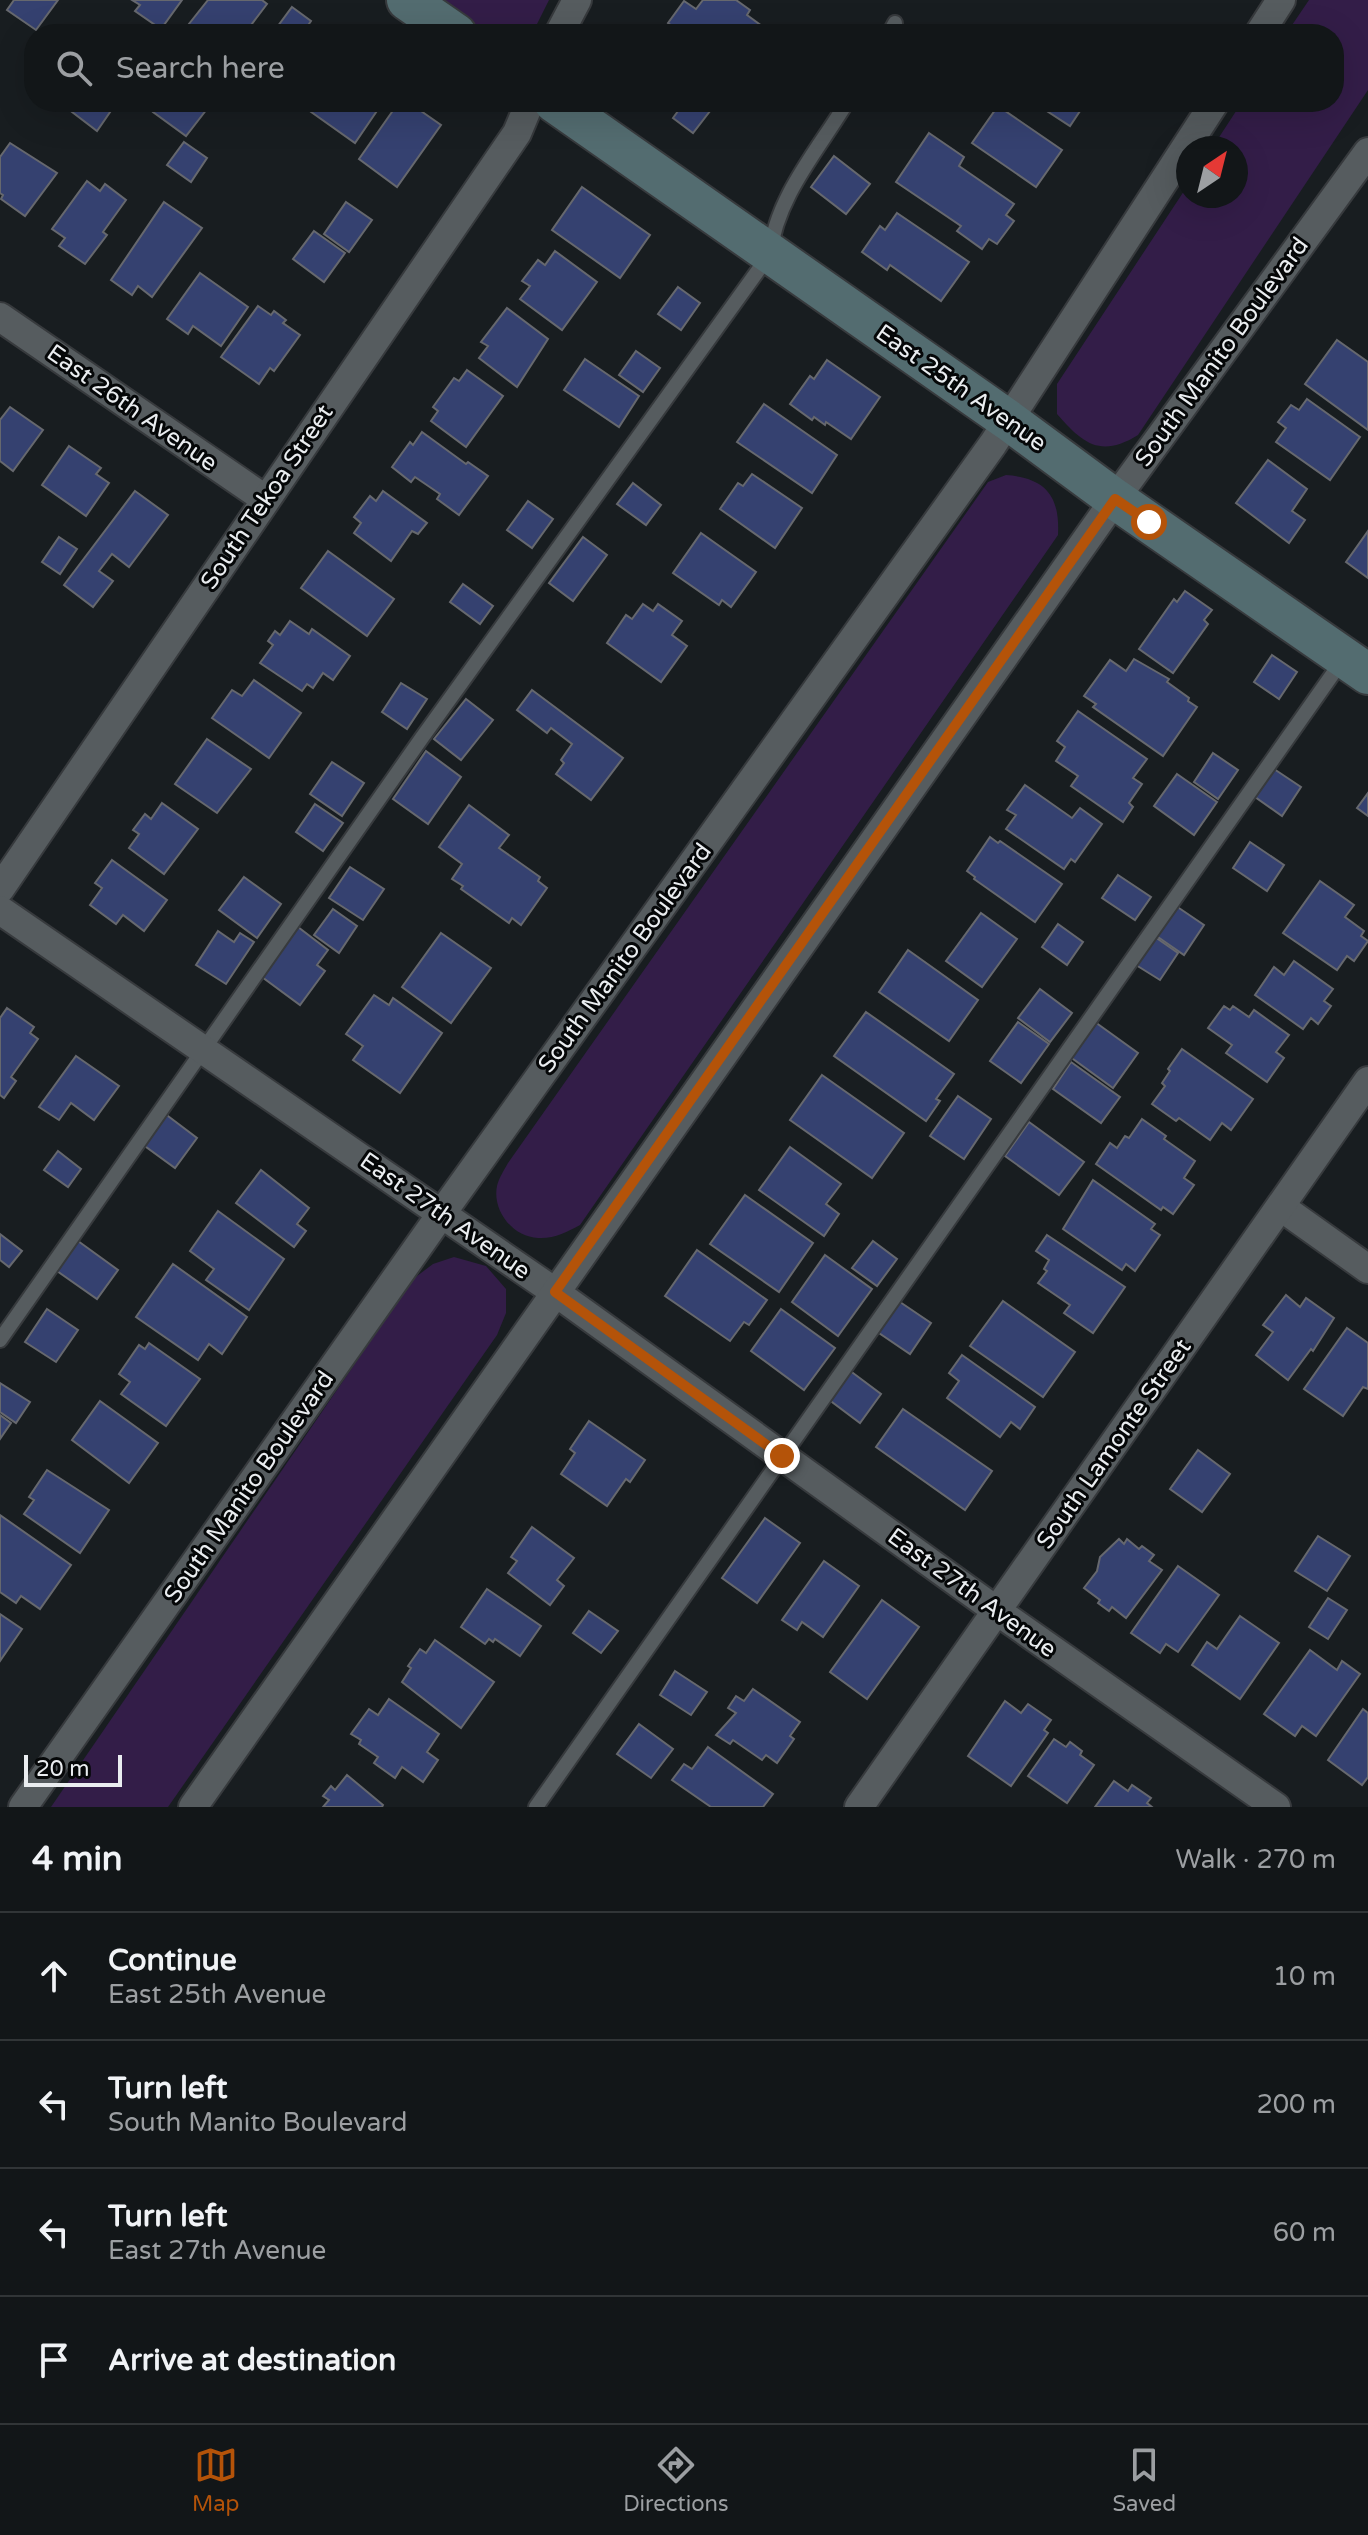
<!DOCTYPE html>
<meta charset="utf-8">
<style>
:root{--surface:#121618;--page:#1f2325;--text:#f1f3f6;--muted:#9c9fa2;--line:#313537;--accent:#b45309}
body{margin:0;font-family:"Varela Round",sans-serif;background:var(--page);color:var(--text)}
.compass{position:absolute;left:1176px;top:136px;width:72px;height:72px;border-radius:50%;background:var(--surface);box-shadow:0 8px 32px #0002;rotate:35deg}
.scale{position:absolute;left:24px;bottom:20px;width:98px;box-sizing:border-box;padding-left:8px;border:4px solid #eaedf0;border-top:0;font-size:22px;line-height:28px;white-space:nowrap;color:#eaedf0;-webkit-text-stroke:6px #050708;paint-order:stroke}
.stop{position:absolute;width:24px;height:24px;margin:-18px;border:6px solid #b45309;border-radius:50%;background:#fff}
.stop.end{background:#b45309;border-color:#fff;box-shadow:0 2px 8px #0008}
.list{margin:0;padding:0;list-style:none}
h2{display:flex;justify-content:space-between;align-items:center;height:104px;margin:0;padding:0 32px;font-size:34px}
h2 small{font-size:26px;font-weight:400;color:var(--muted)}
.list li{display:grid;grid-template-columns:52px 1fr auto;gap:24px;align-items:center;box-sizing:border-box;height:128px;padding:0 32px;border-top:2px solid var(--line)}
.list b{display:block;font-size:30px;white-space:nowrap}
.list p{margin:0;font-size:26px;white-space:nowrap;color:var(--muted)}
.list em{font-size:26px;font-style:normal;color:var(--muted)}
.icon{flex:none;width:44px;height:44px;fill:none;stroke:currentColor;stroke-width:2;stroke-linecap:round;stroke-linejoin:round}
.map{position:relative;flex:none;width:1368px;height:1807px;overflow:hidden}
.search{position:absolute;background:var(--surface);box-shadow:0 8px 32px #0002;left:24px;right:24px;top:24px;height:88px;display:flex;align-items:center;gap:20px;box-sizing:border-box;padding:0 28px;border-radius:32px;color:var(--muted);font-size:30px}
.sheet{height:616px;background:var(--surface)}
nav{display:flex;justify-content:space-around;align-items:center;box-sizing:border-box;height:112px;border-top:2px solid var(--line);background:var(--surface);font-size:22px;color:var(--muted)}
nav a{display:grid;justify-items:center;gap:4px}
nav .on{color:var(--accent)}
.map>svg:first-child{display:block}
</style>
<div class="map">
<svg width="1368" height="1807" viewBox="0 0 1368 1807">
<rect width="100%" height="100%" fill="#181d20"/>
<g fill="#331d48">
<polygon points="441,0 549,0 532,34 489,34"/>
<path d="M1309 0H1368V90L1138 435C1101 458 1083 444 1057 414V384L1188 185V196H1236V148H1212L1242 102H1334V34H1286Z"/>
<path d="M1006 475C1046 478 1060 496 1058 535L580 1225C567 1232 554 1239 538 1238 513 1237 492 1211 497 1186 499 1178 504 1170 508 1163L988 482Z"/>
<polygon points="454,1257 486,1266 506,1289 506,1313 497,1335 168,1807 51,1807 413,1279 433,1264"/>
</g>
<g fill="#354170" stroke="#66686e" stroke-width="2">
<polygon points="14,0 58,0 36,30 7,10"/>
<polygon points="132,0 182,0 161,29 135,11 140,5"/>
<polygon points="208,0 262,0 267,4 248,29 246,28 241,34 181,34"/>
<polygon points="703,0 736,0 750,10 747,15 773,34 683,34 668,23 684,1 696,9"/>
<polygon points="292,7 311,21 302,34 272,34"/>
<polygon points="59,102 117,102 97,131"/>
<polygon points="161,102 198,102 207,109 186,136 153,112"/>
<polygon points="312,102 383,102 355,143 307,109"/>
<polygon points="399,102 408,102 441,125 397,187 359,159"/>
<polygon points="666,102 717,102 693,133 673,118 678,111"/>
<polygon points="1033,102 1086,102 1070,126"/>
<polygon points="998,106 1062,150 1036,187 972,143"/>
<polygon points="929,133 964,157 959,166 1014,204 1006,215 1014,221 997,244 989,239 982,249 957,231 961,226 896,182"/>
<polygon points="184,142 207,158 191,182 167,165"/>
<polygon points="10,143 57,173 25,216 1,199 3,195 0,193 0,157"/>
<polygon points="834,156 870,184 846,214 811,187"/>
<polygon points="87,181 100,191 105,184 126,200 103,232 107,235 85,264 59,246 65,238 52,229"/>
<polygon points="582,187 650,235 620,278 552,230"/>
<polygon points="164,202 202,228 152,297 138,286 132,295 111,280"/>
<polygon points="346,202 372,220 349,252 324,234"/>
<polygon points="897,213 969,262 941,301 890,265 887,270 862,252 880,226 885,230"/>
<polygon points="314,231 345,253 324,282 293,259"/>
<polygon points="555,251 597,282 562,330 520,299 530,286 522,281 538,260 545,265"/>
<polygon points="200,273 248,307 221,346 193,326 188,334 167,319"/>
<polygon points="678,287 700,303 681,330 658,314"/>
<polygon points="258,306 271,315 274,311 286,320 283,323 300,335 274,371 270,368 259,384 221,357"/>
<polygon points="507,308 548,339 517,387 479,358 488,346 481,342"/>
<polygon points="1337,340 1368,362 1368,430 1305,384"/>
<polygon points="636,351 660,368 643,392 619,375"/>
<polygon points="585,359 639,396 619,427 564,390"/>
<polygon points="827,360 880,397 851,439 826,422 825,425 814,417 812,420 790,404 810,376 814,379"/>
<polygon points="467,370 503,396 466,447 431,421 438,411 433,407 454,378 459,381"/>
<polygon points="1307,399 1360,437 1330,480 1276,442 1286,428 1278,422 1291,405 1299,410"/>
<polygon points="764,404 837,455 812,493 737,442"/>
<polygon points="10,407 43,430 13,471 0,461 0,420"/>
<polygon points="422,432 466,464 468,462 488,476 459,515 437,499 440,494 415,477 411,482 392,467 410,442 413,445"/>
<polygon points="69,446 101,468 96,474 109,483 86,516 42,485"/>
<polygon points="1268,460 1307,489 1292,511 1305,520 1289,543 1236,503"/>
<polygon points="752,474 802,508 775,548 720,509 738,483 743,486"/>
<polygon points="633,483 661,505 646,525 617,504"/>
<polygon points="135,491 168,515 129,567 112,554 99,571 113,581 93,607 64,585"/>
<polygon points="383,491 427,523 418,534 412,531 391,561 354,533 361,523 354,517 370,496 376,501"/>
<polygon points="528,501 553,519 532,548 507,530"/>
<polygon points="1368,531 1368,578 1346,562"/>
<polygon points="701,533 756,572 731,607 722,600 719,605 673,573"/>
<polygon points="59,537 77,549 60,574 42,562"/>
<polygon points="583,537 607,555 573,601 549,583"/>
<polygon points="328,551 394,599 367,636 301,588"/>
<polygon points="463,584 493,606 480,624 450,602"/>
<polygon points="1185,591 1212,610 1204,620 1208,624 1173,673 1139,649 1174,599 1177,602"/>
<polygon points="643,604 653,611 658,604 682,621 672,635 687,646 661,682 607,643 626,615 632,619"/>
<polygon points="290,621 309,634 312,629 350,656 333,680 323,673 313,688 307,684 302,691 260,663 273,645 268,641 275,631 280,635"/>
<polygon points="1272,655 1297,672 1279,699 1254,682"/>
<polygon points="1134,659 1169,679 1167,682 1189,698 1188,701 1197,707 1163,756 1093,707 1096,704 1084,696 1110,660 1126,671"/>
<polygon points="254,680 301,713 269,758 212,718 232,690 242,696"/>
<polygon points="401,683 427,699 407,729 382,712"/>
<polygon points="532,690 623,758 591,800 556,774 564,763 561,760 572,744 551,728 547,733 517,710"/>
<polygon points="466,699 493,720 461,760 434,739"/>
<polygon points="1078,711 1147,759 1133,778 1142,784 1129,803 1133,807 1123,822 1071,786 1078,776 1056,761 1065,747 1057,741"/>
<polygon points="207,739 251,769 217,813 175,784"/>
<polygon points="426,751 461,777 428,824 393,799"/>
<polygon points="1213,753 1238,770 1218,799 1194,782"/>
<polygon points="332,762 364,783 342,816 310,794"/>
<polygon points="1274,769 1301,787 1282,816 1255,797"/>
<polygon points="1177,774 1217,802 1194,835 1154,806"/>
<polygon points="1025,785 1072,818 1080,808 1102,824 1075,862 1071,859 1064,869 1006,829 1016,815 1007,810"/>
<polygon points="1368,793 1368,816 1357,808"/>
<polygon points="162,803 198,829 164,874 129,848 139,834 133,830 145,814 151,819"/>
<polygon points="315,804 343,823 323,851 296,832"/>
<polygon points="469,805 509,835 499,848 540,877 538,881 547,888 521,925 512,918 509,923 461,889 463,886 452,879 462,864 439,847"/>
<polygon points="990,837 998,843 1000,841 1062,884 1035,922 974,879 975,877 967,871"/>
<polygon points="1250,842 1284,865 1267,891 1233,868"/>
<polygon points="112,860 167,900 144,931 123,915 116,924 90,905 102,888 95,883"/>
<polygon points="350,867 384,889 363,920 329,898"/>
<polygon points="1118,875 1151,897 1135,920 1102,898"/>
<polygon points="244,877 281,904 257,938 219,910"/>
<polygon points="1320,881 1354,905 1345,917 1364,931 1361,936 1368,941 1354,961 1347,956 1337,970 1283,933"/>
<polygon points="1176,906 1204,925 1184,955 1155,935"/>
<polygon points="333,909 357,926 339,953 314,935"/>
<polygon points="981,913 1017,939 982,987 946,961"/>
<polygon points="1058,924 1083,942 1067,965 1042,947"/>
<polygon points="298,927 328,950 317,965 325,971 300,1005 262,977"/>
<polygon points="218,931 234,942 240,933 254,942 226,984 196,965"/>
<polygon points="441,933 491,968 451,1023 402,987"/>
<polygon points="1155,937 1178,953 1160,980 1136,965"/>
<polygon points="908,950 978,1000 949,1041 879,992"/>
<polygon points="1294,961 1333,989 1324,1001 1331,1006 1318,1024 1311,1018 1303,1029 1255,995 1274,967 1284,975"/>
<polygon points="1040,989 1072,1013 1050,1042 1018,1018"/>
<polygon points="374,995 389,1005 393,998 442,1033 400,1093 353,1060 363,1046 346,1034"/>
<polygon points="1224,1006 1230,1010 1233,1006 1249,1017 1254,1010 1289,1035 1276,1052 1284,1058 1267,1082 1226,1053 1232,1045 1208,1028"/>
<polygon points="7,1008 34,1027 30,1033 38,1039 11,1077 16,1081 4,1098 0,1095 0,1018"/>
<polygon points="866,1012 954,1074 936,1099 940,1101 926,1121 834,1056"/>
<polygon points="1018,1022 1049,1044 1021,1083 990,1061"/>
<polygon points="1095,1022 1138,1053 1113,1088 1069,1056"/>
<polygon points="1182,1049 1253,1099 1231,1130 1222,1123 1210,1140 1179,1118 1176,1121 1152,1104 1165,1086 1162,1083 1170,1071 1168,1069"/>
<polygon points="76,1056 119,1086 94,1120 71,1103 59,1120 39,1107"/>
<polygon points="1071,1062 1120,1097 1101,1123 1053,1089"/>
<polygon points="822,1075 904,1133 872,1178 790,1120"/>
<polygon points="958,1096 991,1119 964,1159 930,1136"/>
<polygon points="164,1113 197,1138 175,1168 142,1144"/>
<polygon points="1142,1119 1166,1136 1164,1139 1195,1161 1184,1178 1194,1185 1173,1214 1163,1207 1161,1210 1096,1164 1110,1143 1117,1148 1125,1136 1129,1138"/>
<polygon points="1029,1122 1084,1162 1059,1195 1005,1156"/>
<polygon points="790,1147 841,1184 826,1204 839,1214 824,1236 759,1190"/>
<polygon points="58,1151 81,1169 68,1187 44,1170"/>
<polygon points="261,1170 309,1208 297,1224 306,1231 294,1247 236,1203"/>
<polygon points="1093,1180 1155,1224 1151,1229 1160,1235 1135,1271 1126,1264 1122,1270 1063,1229"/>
<polygon points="745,1195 813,1243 779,1292 710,1244"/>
<polygon points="218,1211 284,1259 249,1310 206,1280 214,1269 190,1251"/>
<polygon points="0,1234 22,1251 9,1267 0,1260"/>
<polygon points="1047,1235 1125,1287 1093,1333 1064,1313 1070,1305 1038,1283 1047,1271 1044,1269 1049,1260 1036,1251"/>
<polygon points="78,1241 118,1270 97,1299 57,1271"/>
<polygon points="873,1241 897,1259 877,1286 852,1268"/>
<polygon points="697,1250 767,1300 749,1325 744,1322 730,1341 665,1296"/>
<polygon points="825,1255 872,1289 838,1336 792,1302"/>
<polygon points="173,1264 247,1317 222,1354 209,1344 198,1360 136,1317"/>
<polygon points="1286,1295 1300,1307 1306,1298 1334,1318 1313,1351 1311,1349 1288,1380 1256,1355 1273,1332 1263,1325"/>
<polygon points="897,1300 931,1323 910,1354 876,1331"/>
<polygon points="1003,1301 1075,1352 1043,1397 970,1346"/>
<polygon points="47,1309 78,1330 56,1362 25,1342"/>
<polygon points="781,1309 835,1348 804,1390 751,1351"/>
<polygon points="1347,1328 1368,1343 1368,1389 1363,1387 1343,1416 1304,1389"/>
<polygon points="149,1343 200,1379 166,1426 121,1394 130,1382 119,1374 139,1345 145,1349"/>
<polygon points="962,1355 1035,1407 1020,1429 1011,1422 1000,1437 947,1398 959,1381 949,1373"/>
<polygon points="849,1370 881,1394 860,1423 828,1399"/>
<polygon points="0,1383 30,1402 16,1423 0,1412"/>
<polygon points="100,1401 158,1443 129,1483 72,1440"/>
<polygon points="903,1409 992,1471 965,1510 876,1447"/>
<polygon points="0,1415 11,1423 0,1439"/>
<polygon points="589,1421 645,1460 630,1482 626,1479 607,1506 561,1474 575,1453 570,1449"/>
<polygon points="1198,1450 1230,1474 1202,1512 1170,1489"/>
<polygon points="47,1470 109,1510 80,1553 24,1514 34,1500 29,1497"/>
<polygon points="0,1515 71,1565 40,1609 21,1596 16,1603 0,1592"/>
<polygon points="765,1518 800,1543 757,1603 722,1578"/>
<polygon points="532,1527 574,1558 557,1580 564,1586 550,1605 508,1573 517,1561 511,1557"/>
<polygon points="1318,1536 1350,1556 1327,1591 1295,1571"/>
<polygon points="1119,1539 1124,1544 1127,1539 1139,1549 1142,1546 1154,1555 1149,1561 1162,1570 1126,1618 1112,1607 1109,1611 1098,1603 1100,1600 1084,1588 1097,1571 1100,1557"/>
<polygon points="824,1561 859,1586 823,1637 802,1622 797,1630 782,1620"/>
<polygon points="1178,1566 1219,1595 1178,1652 1166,1644 1160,1653 1131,1633"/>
<polygon points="487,1589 541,1626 520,1656 495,1639 493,1642 489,1639 485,1644 461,1627"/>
<polygon points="1328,1598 1347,1610 1328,1639 1309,1627"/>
<polygon points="882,1600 919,1627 867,1699 830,1672"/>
<polygon points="589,1611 618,1631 601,1653 573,1633"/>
<polygon points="0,1614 22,1629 0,1661"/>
<polygon points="1240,1616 1279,1643 1240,1699 1192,1665 1207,1642 1217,1649"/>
<polygon points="435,1640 494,1682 461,1728 402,1682 411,1668 408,1666 420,1649 426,1653"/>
<polygon points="1310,1650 1337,1670 1342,1661 1360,1674 1316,1736 1302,1726 1295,1736 1264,1714"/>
<polygon points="675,1671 707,1692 691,1715 660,1695"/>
<polygon points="753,1689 800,1722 790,1736 794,1739 777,1763 766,1755 762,1760 733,1740 730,1744 716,1735 736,1713 728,1708 736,1696 744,1701"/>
<polygon points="389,1699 439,1734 427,1752 438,1760 423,1782 402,1767 395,1778 374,1763 378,1757 359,1744 361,1740 351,1734 369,1709 378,1715"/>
<polygon points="1005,1701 1021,1713 1028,1704 1051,1720 1044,1730 1048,1733 1011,1786 968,1756"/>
<polygon points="1363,1709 1368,1713 1368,1777 1362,1785 1328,1760"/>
<polygon points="639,1724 673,1749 651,1778 617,1754"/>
<polygon points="1054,1739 1066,1747 1070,1742 1082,1751 1080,1755 1094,1765 1067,1803 1028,1776"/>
<polygon points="708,1747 773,1794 763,1807 711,1807 672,1780 684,1764 692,1769"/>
<polygon points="347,1775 383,1805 382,1807 323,1807 329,1800 323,1796 331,1786 335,1790"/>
<polygon points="1114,1781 1128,1791 1132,1785 1151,1798 1147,1803 1152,1807 1095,1807"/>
</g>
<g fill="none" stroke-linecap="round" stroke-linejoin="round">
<defs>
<g id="lane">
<polyline points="889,34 895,23"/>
<path d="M0 1340 421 739 770 254C776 197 819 149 847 102"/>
<polyline points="536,1807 1344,658"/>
</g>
<g id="street">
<polyline points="559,34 577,0"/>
<polyline points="1259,34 1281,0"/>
<polyline points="0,317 265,499"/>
<polyline points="0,889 517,133 530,102"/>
<polyline points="0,910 555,1292 997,1611 1276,1807"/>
<polyline points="1281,1207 1368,1269"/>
<polyline points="23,1807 442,1213 993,444 1215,102"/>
<polyline points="193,1807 1115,499 1368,152"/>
<polyline points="859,1807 1368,1081"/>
</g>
<g id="secondary">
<polyline points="407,0 456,34"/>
<polyline points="554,102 1008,420 1115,499 1368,674"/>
</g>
</defs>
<use href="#lane" stroke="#373a3d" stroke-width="18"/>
<use href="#street" stroke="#373a3d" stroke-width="32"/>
<use href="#secondary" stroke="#373a3d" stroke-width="44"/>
<use href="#lane" stroke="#565c5f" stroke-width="14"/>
<use href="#street" stroke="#565c5f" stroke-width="28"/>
<use href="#secondary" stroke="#536c70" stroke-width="40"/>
</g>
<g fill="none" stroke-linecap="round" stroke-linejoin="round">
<polyline stroke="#b45309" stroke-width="10" points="782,1456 555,1292 1115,499 1149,522"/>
</g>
<g text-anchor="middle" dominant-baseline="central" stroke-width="6" stroke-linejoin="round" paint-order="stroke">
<g font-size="24" fill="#eaedf0" stroke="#050708">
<text transform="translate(1222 352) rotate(-54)">South Manito Boulevard</text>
<text transform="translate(961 388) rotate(35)">East 25th Avenue</text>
<text transform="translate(132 408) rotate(35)">East 26th Avenue</text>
<text transform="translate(267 497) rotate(-56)">South Tekoa Street</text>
<text transform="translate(625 958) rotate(-54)">South Manito Boulevard</text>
<text transform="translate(445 1216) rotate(35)">East 27th Avenue</text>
<text transform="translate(1114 1444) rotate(-55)">South Lamonte Street</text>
<text transform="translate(249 1487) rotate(-55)">South Manito Boulevard</text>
<text transform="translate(972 1593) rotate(36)">East 27th Avenue</text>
</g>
</g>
</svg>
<svg class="compass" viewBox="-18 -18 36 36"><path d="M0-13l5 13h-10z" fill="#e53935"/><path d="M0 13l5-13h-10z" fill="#9c9fa2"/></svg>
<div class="scale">20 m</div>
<div class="stop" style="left:1149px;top:522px"></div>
<div class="stop end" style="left:782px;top:1456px"></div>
<div class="search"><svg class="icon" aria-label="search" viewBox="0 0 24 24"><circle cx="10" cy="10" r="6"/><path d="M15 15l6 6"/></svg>Search here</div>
</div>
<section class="sheet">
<h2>4 min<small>Walk · 270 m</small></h2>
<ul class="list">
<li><svg class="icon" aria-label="ahead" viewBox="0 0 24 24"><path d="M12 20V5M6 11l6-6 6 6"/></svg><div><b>Continue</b><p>East 25th Avenue</p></div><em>10 m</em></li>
<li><svg class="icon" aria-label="left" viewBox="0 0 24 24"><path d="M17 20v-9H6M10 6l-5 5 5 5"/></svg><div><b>Turn left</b><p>South Manito Boulevard</p></div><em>200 m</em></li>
<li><svg class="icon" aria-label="left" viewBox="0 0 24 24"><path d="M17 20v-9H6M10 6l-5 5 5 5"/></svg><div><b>Turn left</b><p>East 27th Avenue</p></div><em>60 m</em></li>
<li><svg class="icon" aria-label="arrive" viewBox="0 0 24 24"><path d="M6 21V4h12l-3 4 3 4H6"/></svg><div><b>Arrive at destination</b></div></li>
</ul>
</section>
<nav>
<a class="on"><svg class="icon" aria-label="map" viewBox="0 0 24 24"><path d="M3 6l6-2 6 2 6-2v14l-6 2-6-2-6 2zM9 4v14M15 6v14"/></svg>Map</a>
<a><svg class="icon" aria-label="directions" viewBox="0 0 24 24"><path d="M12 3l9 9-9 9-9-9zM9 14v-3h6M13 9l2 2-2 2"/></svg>Directions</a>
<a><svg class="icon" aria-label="saved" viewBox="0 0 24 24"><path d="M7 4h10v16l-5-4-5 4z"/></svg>Saved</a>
</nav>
